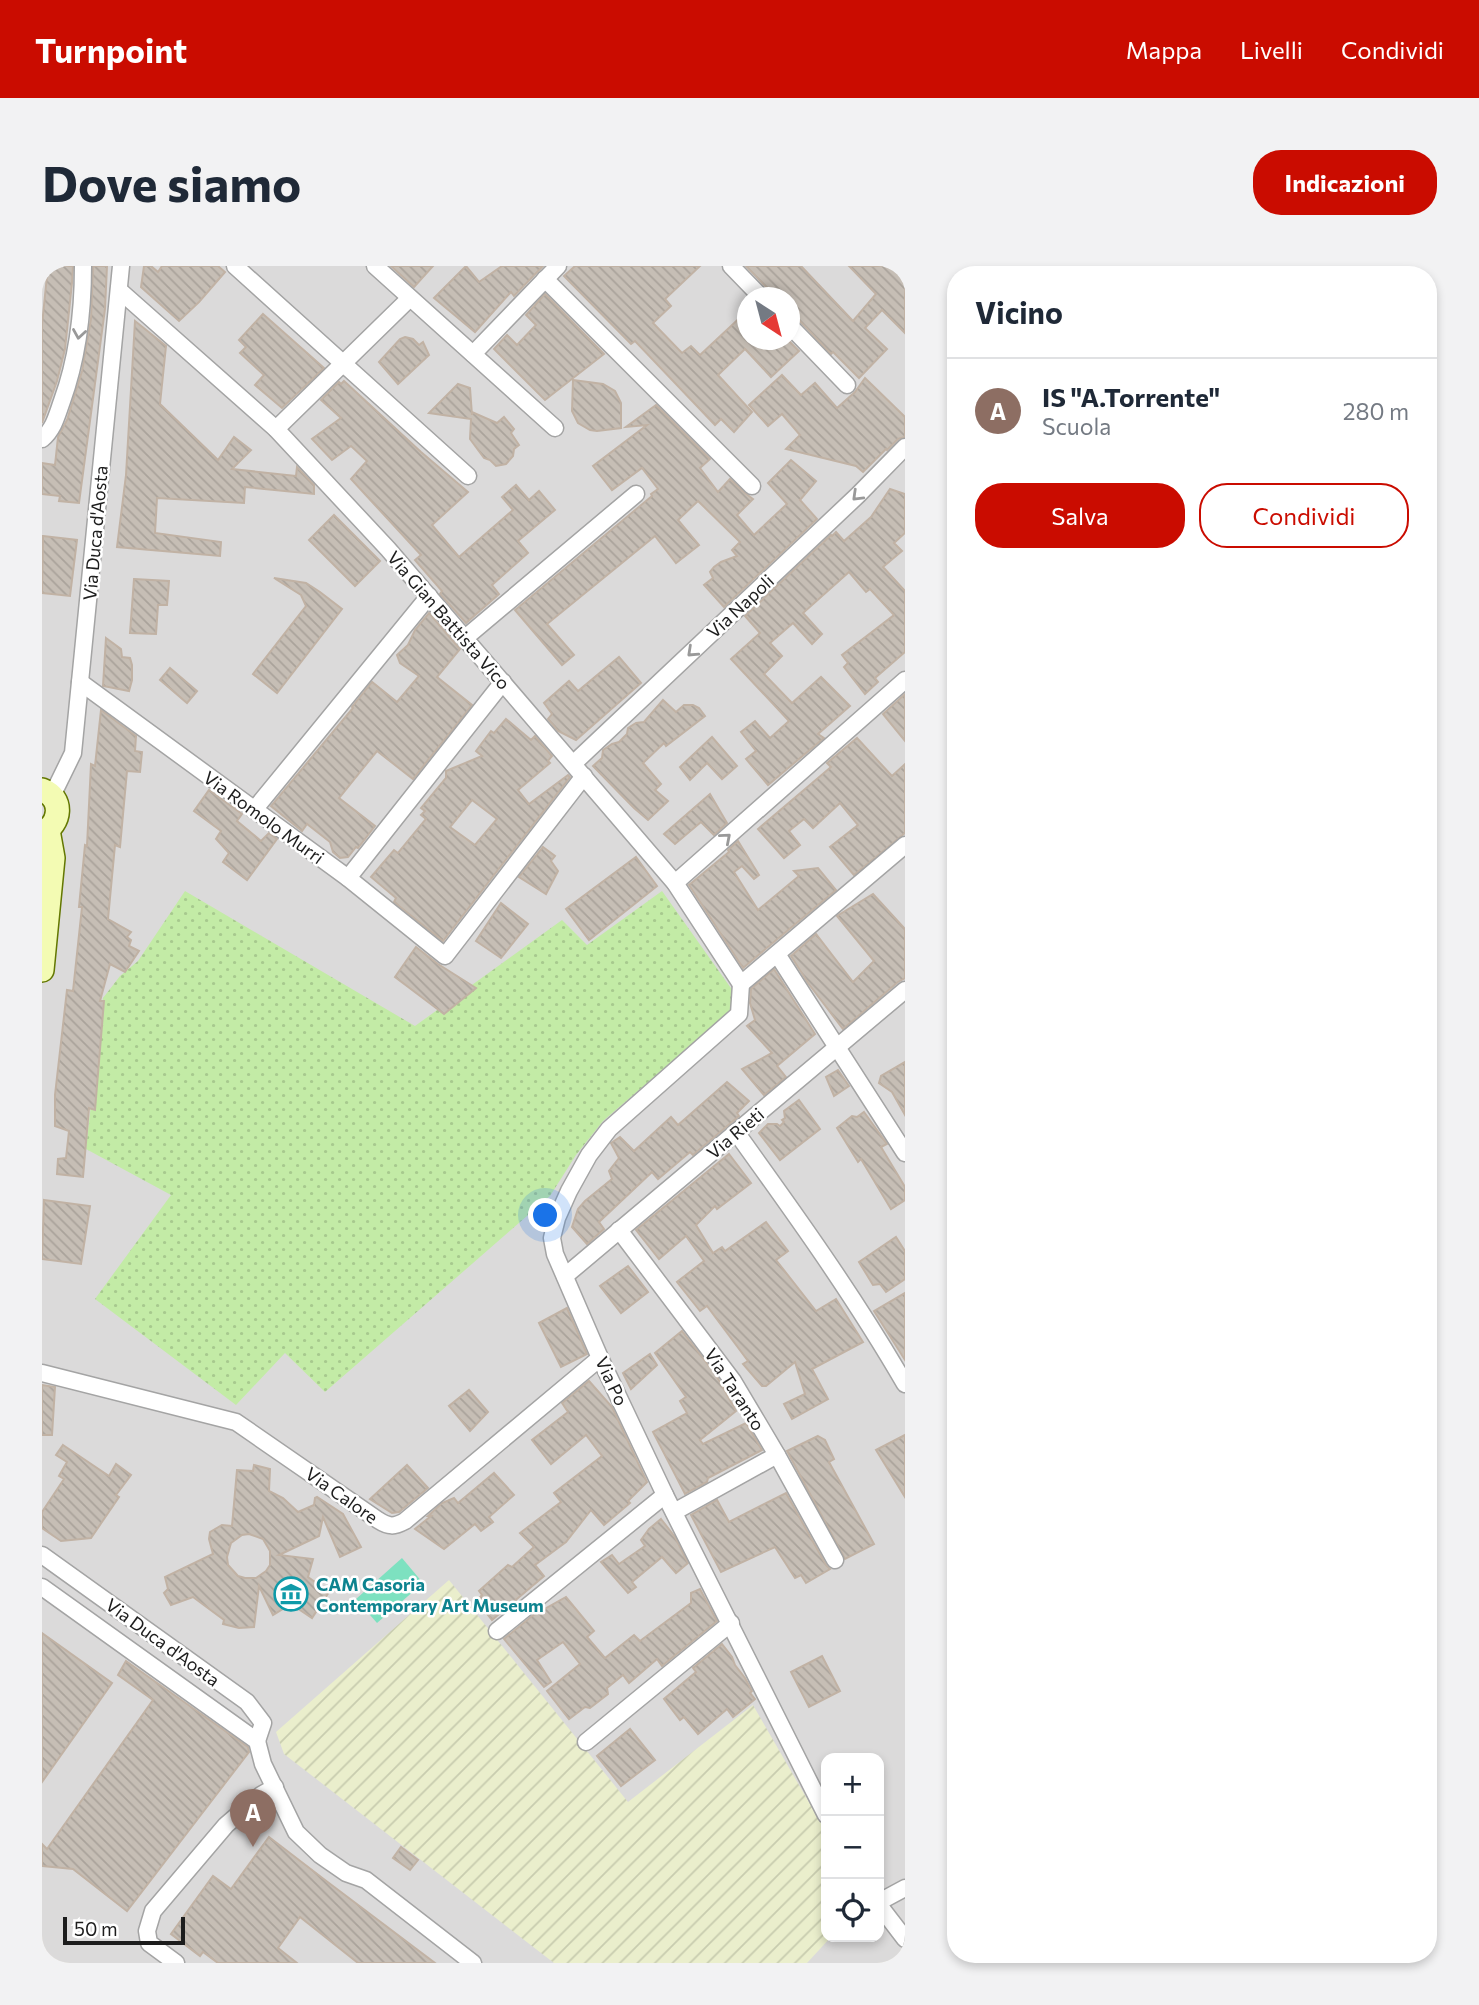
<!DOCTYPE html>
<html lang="it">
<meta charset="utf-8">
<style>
:root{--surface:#fff;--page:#f2f2f3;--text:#1f2937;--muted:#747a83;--line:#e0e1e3;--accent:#ca0c00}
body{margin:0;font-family:Commissioner,sans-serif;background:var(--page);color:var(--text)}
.controls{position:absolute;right:21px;bottom:21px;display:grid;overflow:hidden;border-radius:14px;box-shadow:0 4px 10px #0003}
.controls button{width:63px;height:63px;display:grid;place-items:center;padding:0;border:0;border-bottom:2px solid var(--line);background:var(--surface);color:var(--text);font:35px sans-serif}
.compass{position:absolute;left:695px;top:21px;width:63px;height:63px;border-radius:50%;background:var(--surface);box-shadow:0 4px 10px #0003;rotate:144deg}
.scale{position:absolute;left:21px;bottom:18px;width:122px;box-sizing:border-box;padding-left:7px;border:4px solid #1d1d1d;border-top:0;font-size:19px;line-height:24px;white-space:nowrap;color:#1d1d1d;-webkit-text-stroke:5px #fff;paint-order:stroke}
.you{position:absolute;left:504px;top:950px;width:24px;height:24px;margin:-18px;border:5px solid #fff;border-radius:50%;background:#1a73e8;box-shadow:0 0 0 10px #1a73e833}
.badge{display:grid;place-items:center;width:46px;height:46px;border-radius:50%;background:var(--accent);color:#fff;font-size:23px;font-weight:700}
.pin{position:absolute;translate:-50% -58px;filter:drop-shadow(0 2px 4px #0008)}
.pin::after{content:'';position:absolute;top:37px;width:24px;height:21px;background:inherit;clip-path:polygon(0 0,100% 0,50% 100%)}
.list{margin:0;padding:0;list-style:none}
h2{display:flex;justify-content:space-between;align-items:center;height:91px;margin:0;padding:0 28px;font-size:30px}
h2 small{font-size:23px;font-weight:400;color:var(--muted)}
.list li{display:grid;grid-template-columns:46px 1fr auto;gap:21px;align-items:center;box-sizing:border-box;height:105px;padding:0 28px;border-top:2px solid var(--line)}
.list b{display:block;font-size:26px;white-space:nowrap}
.list p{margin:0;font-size:23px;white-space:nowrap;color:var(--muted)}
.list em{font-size:23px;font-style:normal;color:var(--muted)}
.actions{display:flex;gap:14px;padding:21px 28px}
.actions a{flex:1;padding:16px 0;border:2px solid var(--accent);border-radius:28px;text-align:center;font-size:24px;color:var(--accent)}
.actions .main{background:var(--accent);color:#fff}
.icon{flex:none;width:38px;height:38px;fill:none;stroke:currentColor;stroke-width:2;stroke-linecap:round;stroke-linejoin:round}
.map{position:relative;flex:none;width:863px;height:1697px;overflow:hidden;border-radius:28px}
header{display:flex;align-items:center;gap:42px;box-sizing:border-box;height:98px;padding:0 35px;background:var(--accent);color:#fff}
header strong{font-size:33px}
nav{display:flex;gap:38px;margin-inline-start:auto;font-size:24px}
.intro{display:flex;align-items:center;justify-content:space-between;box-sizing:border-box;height:168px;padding:0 42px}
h1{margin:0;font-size:49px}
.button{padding:18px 32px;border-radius:28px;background:var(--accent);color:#fff;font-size:24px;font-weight:700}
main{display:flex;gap:42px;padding:0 42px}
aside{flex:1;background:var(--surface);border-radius:28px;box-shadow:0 4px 10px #0003}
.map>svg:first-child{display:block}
</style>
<header>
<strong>Turnpoint</strong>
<nav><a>Mappa</a><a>Livelli</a><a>Condividi</a></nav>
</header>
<div class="intro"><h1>Dove siamo</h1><a class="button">Indicazioni</a></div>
<main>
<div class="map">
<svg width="863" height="1697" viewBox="0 0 863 1697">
<defs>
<pattern id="farmland-furrows" width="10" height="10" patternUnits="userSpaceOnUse" patternTransform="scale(1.75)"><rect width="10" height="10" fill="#eaeecc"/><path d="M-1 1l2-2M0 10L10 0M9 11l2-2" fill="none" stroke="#c8ccaf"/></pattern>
<pattern id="grass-dots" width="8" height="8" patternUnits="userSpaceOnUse" patternTransform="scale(1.75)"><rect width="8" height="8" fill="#c3eba6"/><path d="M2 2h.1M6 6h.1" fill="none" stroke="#a7c98e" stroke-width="1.8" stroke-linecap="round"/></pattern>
<pattern id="building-back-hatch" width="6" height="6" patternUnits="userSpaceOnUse" patternTransform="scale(1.75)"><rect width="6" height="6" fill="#c6beb5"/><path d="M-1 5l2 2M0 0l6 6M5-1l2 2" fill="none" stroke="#aaa39b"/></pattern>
</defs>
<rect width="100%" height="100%" fill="#efebe2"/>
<path fill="#dbdada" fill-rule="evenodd" d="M0 0H863V1697H0ZM706 32H748V74H706ZM784 1492H837V1671H784Z"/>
<polygon fill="url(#farmland-furrows)" points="407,1314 586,1536 711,1439 784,1566 784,1671 789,1671 765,1697 512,1697 242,1488 234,1466"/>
<polygon fill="url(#grass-dots)" points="143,625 373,760 520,654 545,679 620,625 691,725 691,743 561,855 534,889 508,930 283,1126 243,1087 194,1139 53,1033 129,929 44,883 61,732 78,710 96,695"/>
<polygon fill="#7de1c0" points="360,1292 381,1317 335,1357 314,1333"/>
<g fill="url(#building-back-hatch)" stroke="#c1b2a4" stroke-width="2" fill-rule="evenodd">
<polygon points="6,0 31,0 30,17 23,83 15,115 0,157 0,59"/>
<polygon points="51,0 65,0 63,43 37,237 17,235 18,230 0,228 0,197 13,199 16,171 25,154 40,105 49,53"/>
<polygon points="102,0 109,0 116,6 120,0 176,0 183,6 157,36 137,55 99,21"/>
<polygon points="349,0 391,0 372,21"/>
<polygon points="424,0 437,16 460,0 501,0 472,30 469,26 433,66 392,32"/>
<polygon points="533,0 658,0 623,33 629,40 611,57 640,87 649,80 658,89 705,45 705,74 746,74 757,85 729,111 703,83 676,109 710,146 692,166 679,153 673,159 593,75 589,78 522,10"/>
<polygon points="704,0 759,0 811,55 834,28 807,0 863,0 863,67 840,44 823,62 845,83 817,112 791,86 789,88 756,53 747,50 747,32 730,32 728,25"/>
<polygon points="503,28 562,88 503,134 452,83 465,69 475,79 494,59 484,49"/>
<polygon points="221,48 282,102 240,142 213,119 222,109 198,87 204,81 197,74"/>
<polygon points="93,55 124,80 118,138 176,194 192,171 209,184 190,203 254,210 255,201 272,219 272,228 203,221 202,237 115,232 113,267 179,276 178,290 75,281 84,209"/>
<polygon points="363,71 371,73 377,79 381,76 387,89 356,118 337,96 358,73"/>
<polygon points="740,109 759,129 773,117 795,142 813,126 823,112 863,151 863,171 856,173 845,184 844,183 821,206 814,200 744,183 758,169 740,148 726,160 707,139"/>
<polygon points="531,114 561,118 573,125 579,137 579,162 555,165 548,164 536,157 530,145"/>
<polygon points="302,115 379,186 426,226 390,259 417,291 471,244 460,231 474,219 487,234 497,225 513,244 476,275 486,287 450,319 457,328 424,357 398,328 400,325 373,294 379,289 309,213 325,195 309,180 290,194 270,173 299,152 279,134 297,116 299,118"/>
<polygon points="416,118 428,122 430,149 430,146 455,157 462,151 472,163 469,167 477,179 472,183 471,190 464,198 454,200 448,194 442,192 428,173 429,153 387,147"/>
<polygon points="614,139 668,193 658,202 676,226 688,213 703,227 711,233 695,249 712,269 745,238 726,217 749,194 774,215 758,234 775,253 682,341 662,319 671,312 668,306 672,301 679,296 695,290 690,284 698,276 656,235 636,254 657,279 634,297 613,270 505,358 532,389 520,399 473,344 610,230 609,228 616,223 600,202 570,224 551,200 605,159 584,161"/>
<polygon points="848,223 863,228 863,267 852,277 860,285 841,301 863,325 863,386 833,412 836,416 823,428 802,401 806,397 800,389 852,349 828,323 824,326 807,306 761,347 780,368 770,378 751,357 728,377 740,390 722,408 750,437 779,411 808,440 776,468 782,472 726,519 704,493 714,485 699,466 713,455 728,472 747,455 689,393 718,367 703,350 789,269 790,270 794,266 802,275 829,251"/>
<polygon points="292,249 338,295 313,320 267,274"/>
<polygon points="1,270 35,274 28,330 0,327"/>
<polygon points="232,312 264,317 278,326 300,343 235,427 211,408 264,340 259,329"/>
<polygon points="92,313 127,315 125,339 116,339 114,368 88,367"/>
<polygon points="387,347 418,383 395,411 430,439 371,513 335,485 297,532 333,560 316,582 314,581 306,591 298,592 291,586 288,576 265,558 260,565 229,540 311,442 310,441 330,416 355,436 377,410 358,397 355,389 366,379 373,364"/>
<polygon points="64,372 79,383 80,391 88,392 90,399 90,414 87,425 61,420"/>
<polygon points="577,391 599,417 534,474 516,465 506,453 510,448 502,437 527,415 536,425"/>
<polygon points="128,402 155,425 145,437 118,414"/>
<polygon points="863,428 863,475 841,448"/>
<polygon points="621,434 634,446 642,439 651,439 657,442 663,450 624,480 622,477 601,497 619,518 613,524 626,535 606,554 592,542 551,500 560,492 561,484 570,478 577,476 585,468 586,462 594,457 602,456"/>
<polygon points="59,444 94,470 93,485 100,486 98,506 85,505 78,581 73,579 66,653 89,666 85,671 89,674 87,680 97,685 83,706 68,698 58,735 62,735 53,844 47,842 41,911 15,908 16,893 24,892 27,865 13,860 13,829 25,724 31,725 40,641 37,641 43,579 45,580 49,498 53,500"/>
<path d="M464 453 489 474 493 470 510 490 506 495 508 497 476 524 487 538 526 509 528 511 401 675 352 636 354 632 329 611 352 584 356 587 384 553 379 549 383 545 379 542 404 512V505L440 490 434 485 449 465 452 467ZM430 534 455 553 433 579 408 561Z"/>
<polygon points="670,471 695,500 680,513 665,497 648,514 638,501"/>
<polygon points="815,472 850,510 863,498 863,567 812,609 788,581 816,559 798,537 771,562 762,553 747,565 758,579 742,592 716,563 789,501 785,497"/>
<polygon points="167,524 200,548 195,555 219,575 227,567 235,573 205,614 181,596 187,587 174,573 179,565 152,545"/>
<polygon points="668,528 685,557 672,569 659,556 633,578 622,568"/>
<polygon points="696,575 717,609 712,613 700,600 692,606 716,644 757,610 752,605 776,602 794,624 701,702 647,619 687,586 686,584"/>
<polygon points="501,581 513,590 509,595 516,605 504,628 477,611"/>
<polygon points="594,591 615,620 547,674 524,643"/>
<polygon points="831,628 863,663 863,712 856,716 801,763 766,717 749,690 774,668 811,716 832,695 795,650"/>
<polygon points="459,637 486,658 459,692 434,675"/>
<polygon points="374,681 396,698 434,722 402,748 353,711"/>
<polygon points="732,703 773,768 735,800 744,811 722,829 700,803 730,787 705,760 713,754 708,737 709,723"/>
<polygon points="863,796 863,849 850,826 837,817 839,810"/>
<polygon points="796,804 807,820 792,830 784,811"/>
<polygon points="685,816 707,835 695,847 697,850 651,889 648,886 616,913 610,906 557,956 562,963 545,978 530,961 536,943 543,935 570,913 567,905 577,892 569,877 578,871 592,885 629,851 636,859"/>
<polygon points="757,834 778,863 738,894 717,867 726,858 735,858 738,860 742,856 740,854 743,852 742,845"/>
<polygon points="822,846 845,878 839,881 863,921 863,934 849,943 819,893 816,896 795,862 810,850 815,851"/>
<polygon points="687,888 709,917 675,943 673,940 654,959 671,987 680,981 683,985 724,956 746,985 734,994 774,1045 794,1033 821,1076 770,1103 786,1133 750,1153 742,1138 763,1128 753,1096 724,1120 720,1120 701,1098 706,1095 665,1040 658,1045 635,1016 662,995 644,970 617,993 594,964"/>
<polygon points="2,934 48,940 39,998 0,993"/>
<polygon points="854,971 863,985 863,1013 844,1026 838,1018 831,1019 817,996"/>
<polygon points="586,1000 606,1026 579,1047 558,1020"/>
<polygon points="863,1027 863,1094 832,1045"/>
<polygon points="525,1042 545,1088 519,1101 497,1057"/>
<polygon points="640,1065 674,1109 694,1145 658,1174 661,1178 704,1157 720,1184 666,1212 665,1216 643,1228 611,1166 645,1147 638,1135 644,1131 613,1087"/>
<polygon points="608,1088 615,1099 589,1123 581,1107"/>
<polygon points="547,1115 570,1141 605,1216 586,1235 588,1237 562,1259 549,1244 524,1276 493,1299 502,1310 450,1354 435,1335 440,1329 437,1325 457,1307 466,1299 470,1301 492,1281 478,1267 519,1236 512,1227 560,1190 544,1169 509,1198 490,1174 526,1146 520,1137"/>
<polygon points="0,1119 13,1121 10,1169 0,1169"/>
<polygon points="427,1124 446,1146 428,1165 407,1140"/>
<polygon points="863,1169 863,1231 834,1184"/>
<polygon points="776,1170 783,1174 792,1193 787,1196 832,1278 803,1293 745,1185"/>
<polygon points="21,1179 67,1210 74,1198 89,1209 74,1229 77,1231 49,1272 19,1275 0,1262 0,1246 22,1213 17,1210 25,1196 14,1189"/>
<path d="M212 1199 228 1203 227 1225 241 1232 256 1246 272 1239 273 1232 275 1231 301 1248 319 1281 298 1291 281 1251 277 1270 237 1289 271 1293 266 1311 287 1326 270 1352 249 1338 231 1349 217 1320 212 1361 197 1362 181 1358 182 1354 151 1331 129 1339 122 1327 126 1323 123 1311 171 1288 167 1273 168 1266 180 1259 190 1260 195 1204 211 1205ZM207 1268 221 1273 228 1285V1299L224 1305 214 1312H203L196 1310 186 1299 185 1291 189 1277 200 1269Z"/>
<polygon points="365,1199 386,1222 357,1246 350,1247 328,1233"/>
<polygon points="452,1207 472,1229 447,1251 451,1256 439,1265 433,1258 402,1283 373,1263 389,1250 386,1250 400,1237 412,1232 416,1237"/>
<polygon points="744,1227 784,1299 788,1303 764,1317 759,1309 753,1312 733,1281 679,1306 649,1249 675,1234 687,1256"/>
<polygon points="619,1253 633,1271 646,1297 634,1307 620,1291 590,1316 594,1321 586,1327 559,1296 570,1289 577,1298 603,1280 599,1274 607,1263"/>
<polygon points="658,1323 675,1355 620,1400 615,1393 587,1417 581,1409 565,1422 566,1428 548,1442 543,1441 527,1453 505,1425 538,1398 521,1376 495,1394 509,1416 502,1421 462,1373 490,1350 524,1331 552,1365 545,1371 563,1392 592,1369 598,1375 649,1337 649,1327"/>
<polygon points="0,1367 70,1417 0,1516"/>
<polygon points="680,1378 690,1391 693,1399 703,1412 710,1425 708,1427 713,1433 691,1451 685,1443 656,1468 642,1451 638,1454 622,1433 654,1406 651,1402"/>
<polygon points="780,1390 798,1425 767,1441 749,1406"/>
<polygon points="84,1395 206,1481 207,1486 85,1645 31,1603 0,1600 0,1578 5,1583 111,1434 76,1409"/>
<polygon points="588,1463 613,1494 579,1520 555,1490"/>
<polygon points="227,1571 283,1614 393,1697 316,1697 258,1651 236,1682 255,1697 176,1697 161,1686 158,1690 129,1668 171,1610 189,1623"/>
<polygon points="359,1581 376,1594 368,1604 351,1592"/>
</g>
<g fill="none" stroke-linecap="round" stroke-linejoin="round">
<defs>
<g id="street">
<polyline points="193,0 426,210"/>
<polyline points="333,0 513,162"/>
<polyline points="689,0 720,32"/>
<polyline points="503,13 710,220"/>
<polyline points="77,24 234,163 346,283 633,617 699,718"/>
<polyline points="748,60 805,119"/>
<polyline points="431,88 516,0"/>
<polyline points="234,163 368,32"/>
<path d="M0 173C12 163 15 149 20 135 36 91 41 47 41 0"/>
<polyline points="423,372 594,228"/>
<polyline points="38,416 306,612 403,690 542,510"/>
<polyline points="531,498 816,229 863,181"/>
<polyline points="10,530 31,487 79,0"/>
<polyline points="212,544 387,330"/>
<polyline points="306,612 461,416"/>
<polyline points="633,617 863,414"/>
<polyline points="735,688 863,887"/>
<polyline points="699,718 697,748 567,863 547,889 527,925 515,952 510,972 513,988 558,1092 623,1229 784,1549"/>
<polyline points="699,718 863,579"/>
<path d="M694 866C753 948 812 1030 863 1118"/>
<polyline points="577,964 691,1115 735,1189 793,1294"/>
<polyline points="523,1010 863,724"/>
<path d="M0 1107 194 1156 336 1254C347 1261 352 1261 363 1255L558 1092"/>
<polyline points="632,1246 735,1189"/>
<polyline points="0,1289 205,1436 221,1457 215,1475"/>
<polyline points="0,1321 215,1475 221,1498 254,1566 278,1589 304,1607 324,1614 431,1697"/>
<polyline points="455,1365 623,1229"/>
<polyline points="544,1476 689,1357"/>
<polyline points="837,1636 863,1622"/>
<polyline points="837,1639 863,1673"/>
<polyline points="134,1697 107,1677 105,1665 111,1645 184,1559 219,1529 233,1521"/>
</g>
<g id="secondary">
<path d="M0 524C22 532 19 558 0 567"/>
<polyline points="0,704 11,592 6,564"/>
</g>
</defs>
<use href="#street" stroke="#a4a4a4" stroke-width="19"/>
<use href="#secondary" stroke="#637701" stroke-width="26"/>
<use href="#street" stroke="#fff" stroke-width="16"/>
<use href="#secondary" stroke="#f3fbb3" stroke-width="23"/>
</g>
<defs><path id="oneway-chevron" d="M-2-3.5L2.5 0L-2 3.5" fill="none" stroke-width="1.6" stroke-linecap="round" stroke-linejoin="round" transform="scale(1.75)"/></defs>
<g stroke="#999">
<use href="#oneway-chevron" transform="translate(37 68) rotate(99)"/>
<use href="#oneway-chevron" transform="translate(815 230) rotate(136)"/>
<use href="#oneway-chevron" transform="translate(650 386) rotate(137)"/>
<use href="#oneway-chevron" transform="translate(684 572) rotate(-41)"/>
</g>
<defs>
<symbol id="museum-ring" viewBox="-11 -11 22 22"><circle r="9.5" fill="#fff" stroke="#0f9aa8" stroke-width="1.5"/><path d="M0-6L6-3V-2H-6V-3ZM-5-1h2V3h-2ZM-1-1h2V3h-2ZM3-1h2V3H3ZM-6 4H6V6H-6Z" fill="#0f9aa8"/></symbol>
</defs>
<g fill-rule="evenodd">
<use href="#museum-ring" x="230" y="1309" width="38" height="38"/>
</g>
<g text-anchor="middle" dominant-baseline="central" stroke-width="5" stroke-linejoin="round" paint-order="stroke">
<g font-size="18" fill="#1d1d1d" stroke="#fff">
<text transform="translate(53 267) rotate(-85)">Via Duca d'Aosta</text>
<text transform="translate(698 340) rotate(-43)">Via Napoli</text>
<text transform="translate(407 354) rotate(49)">Via Gian Battista Vico</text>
<text transform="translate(222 551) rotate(36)">Via Romolo Murri</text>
<text transform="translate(693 867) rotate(-40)">Via Rieti</text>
<text transform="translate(570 1115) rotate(65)">Via Po</text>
<text transform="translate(693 1123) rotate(57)">Via Taranto</text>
<text transform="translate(300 1229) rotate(35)">Via Calore</text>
<text transform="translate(121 1376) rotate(36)">Via Duca d'Aosta</text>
</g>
<g font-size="18" font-weight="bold" fill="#0d838f" stroke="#fff" text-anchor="start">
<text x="274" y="1318">CAM Casoria<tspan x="274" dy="21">Contemporary Art Museum</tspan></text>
</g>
</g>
</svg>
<div class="controls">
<button>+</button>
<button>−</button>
<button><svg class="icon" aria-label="locate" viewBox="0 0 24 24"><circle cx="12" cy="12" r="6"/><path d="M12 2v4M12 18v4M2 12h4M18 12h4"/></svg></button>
</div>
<svg class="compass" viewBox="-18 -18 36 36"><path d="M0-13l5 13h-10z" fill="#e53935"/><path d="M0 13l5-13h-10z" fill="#747a83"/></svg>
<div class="scale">50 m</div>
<div class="you"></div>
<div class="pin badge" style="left:211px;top:1581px;background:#8d6e63">A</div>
</div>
<aside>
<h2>Vicino<small></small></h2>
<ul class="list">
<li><span class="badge" style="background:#8d6e63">A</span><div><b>IS &quot;A.Torrente&quot;</b><p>Scuola</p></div><em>280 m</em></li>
</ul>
<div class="actions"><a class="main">Salva</a><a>Condividi</a></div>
</aside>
</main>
